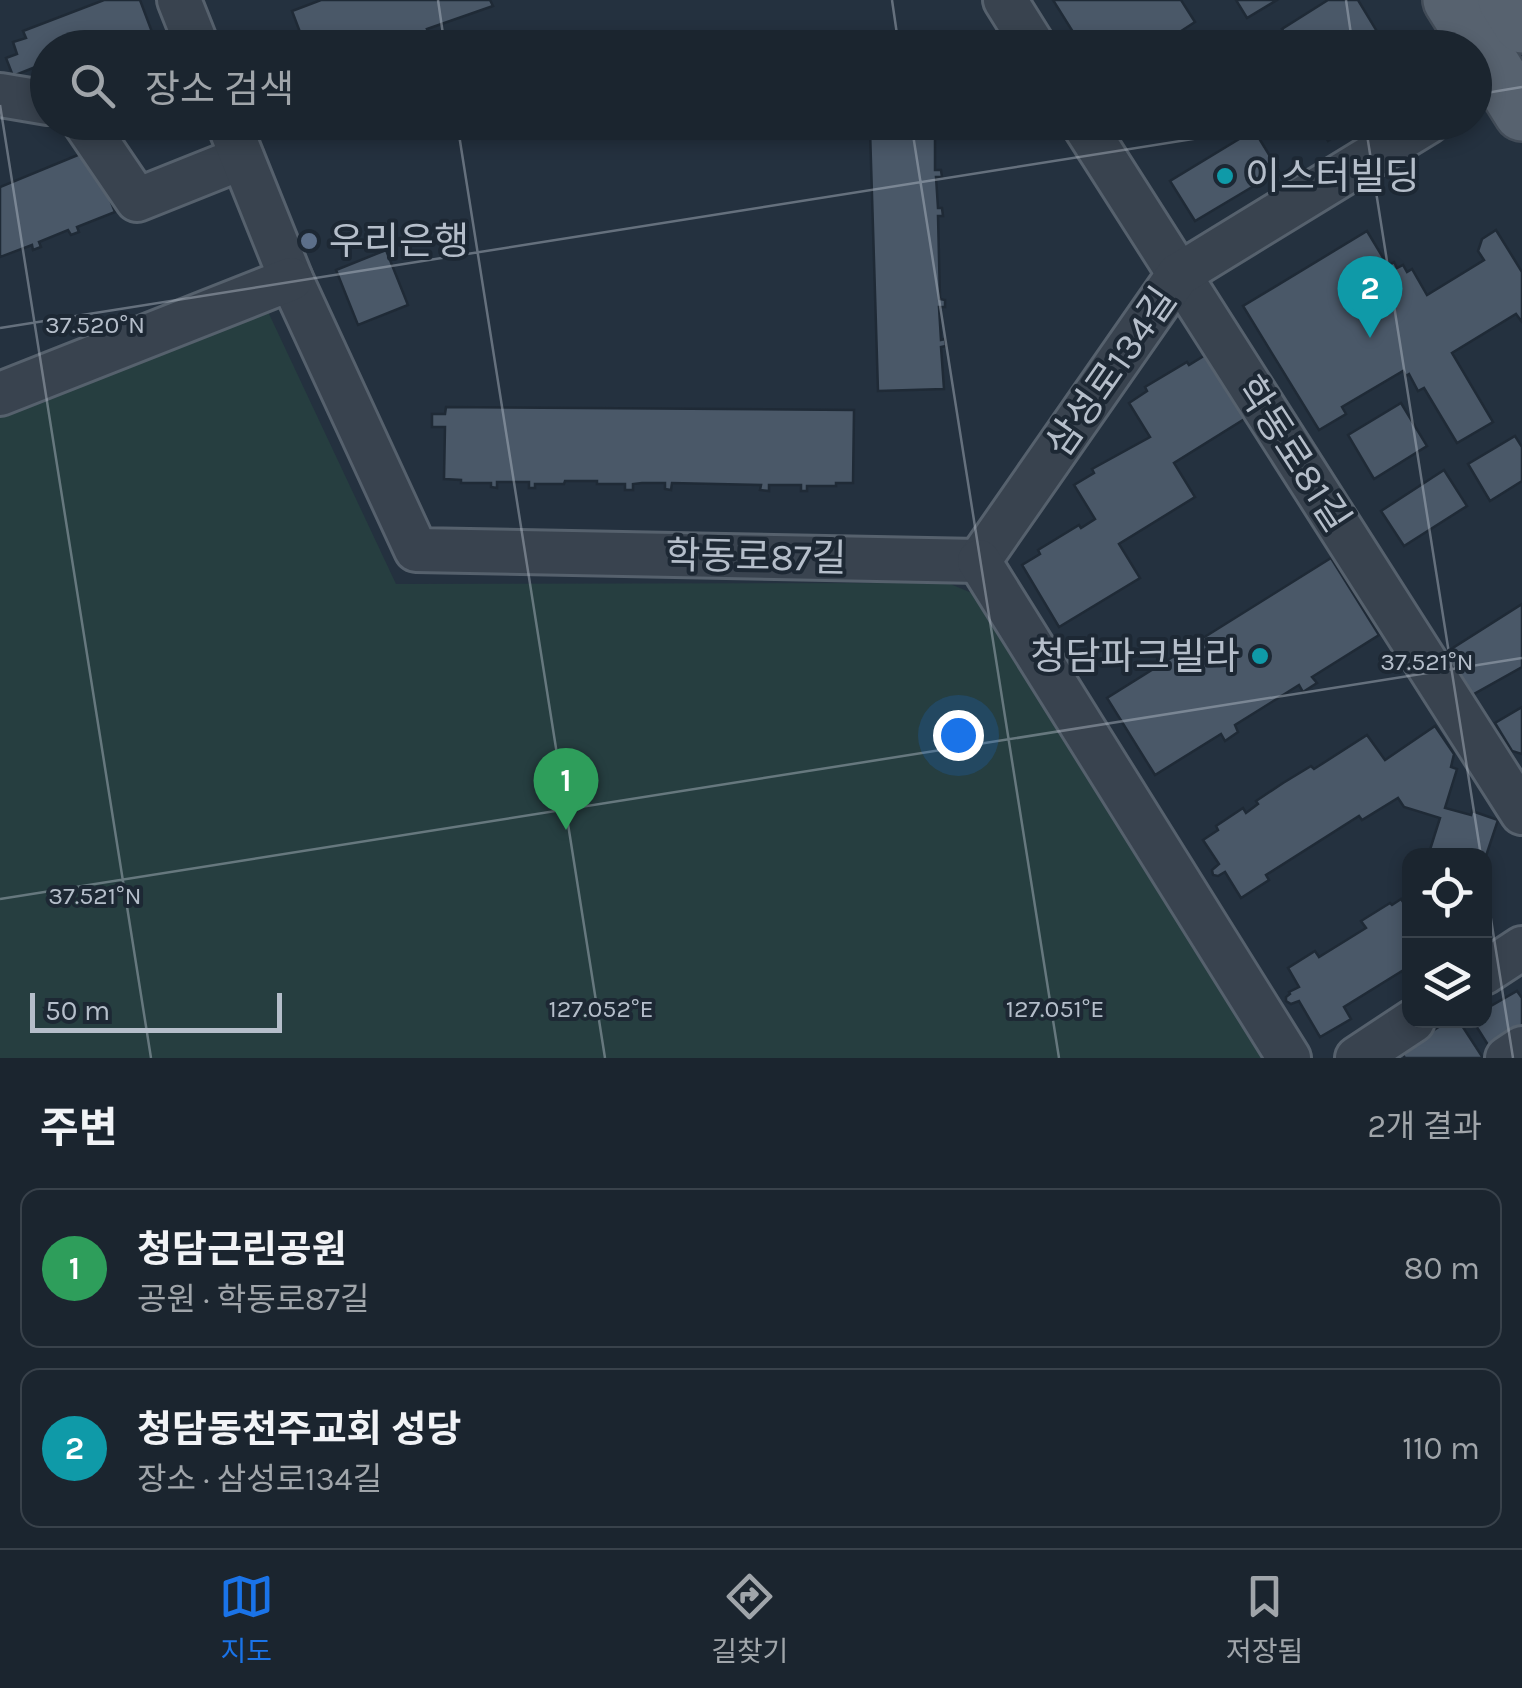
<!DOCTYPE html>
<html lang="ko">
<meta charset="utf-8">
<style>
:root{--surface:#1b252f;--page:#28313b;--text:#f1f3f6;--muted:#a0a5aa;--line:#39424b;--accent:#1a73e8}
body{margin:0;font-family:Karla,"Noto Sans KR",sans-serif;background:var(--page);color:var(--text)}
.controls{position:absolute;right:30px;bottom:30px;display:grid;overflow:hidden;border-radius:20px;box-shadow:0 5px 15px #0003}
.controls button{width:90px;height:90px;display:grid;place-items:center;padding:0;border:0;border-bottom:2px solid var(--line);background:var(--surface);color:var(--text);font:50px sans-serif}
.scale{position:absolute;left:30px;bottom:25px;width:252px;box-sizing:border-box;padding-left:10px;border:5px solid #b5beca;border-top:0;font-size:28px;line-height:35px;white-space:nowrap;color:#b5beca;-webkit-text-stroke:8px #1d2834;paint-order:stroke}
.you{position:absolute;left:958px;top:735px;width:35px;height:35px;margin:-25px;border:8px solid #fff;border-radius:50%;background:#1a73e8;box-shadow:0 0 0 15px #1a73e833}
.badge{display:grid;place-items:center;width:65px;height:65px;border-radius:50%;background:var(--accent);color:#fff;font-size:32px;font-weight:700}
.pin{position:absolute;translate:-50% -82px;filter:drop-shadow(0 2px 5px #0008)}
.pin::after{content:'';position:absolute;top:52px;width:35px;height:30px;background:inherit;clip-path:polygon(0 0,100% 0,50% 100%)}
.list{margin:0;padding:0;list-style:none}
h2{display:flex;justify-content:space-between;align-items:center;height:130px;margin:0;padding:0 40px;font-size:42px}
h2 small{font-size:32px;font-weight:400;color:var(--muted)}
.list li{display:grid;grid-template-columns:65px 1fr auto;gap:30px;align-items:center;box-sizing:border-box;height:160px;margin:0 20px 20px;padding:0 20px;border:2px solid var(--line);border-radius:20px}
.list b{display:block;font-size:38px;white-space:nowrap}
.list p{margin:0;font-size:32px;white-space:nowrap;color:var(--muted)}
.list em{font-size:32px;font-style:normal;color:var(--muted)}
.icon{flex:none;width:55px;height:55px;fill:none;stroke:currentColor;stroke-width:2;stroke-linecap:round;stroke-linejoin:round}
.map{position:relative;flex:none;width:1522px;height:1058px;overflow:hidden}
.search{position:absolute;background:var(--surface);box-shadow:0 5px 15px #0003;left:30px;right:30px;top:30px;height:110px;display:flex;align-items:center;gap:25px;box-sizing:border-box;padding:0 35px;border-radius:55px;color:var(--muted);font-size:38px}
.sheet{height:490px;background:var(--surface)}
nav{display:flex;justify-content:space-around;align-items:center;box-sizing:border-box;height:140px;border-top:2px solid var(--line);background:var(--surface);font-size:28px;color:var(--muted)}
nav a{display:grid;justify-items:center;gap:5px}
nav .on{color:var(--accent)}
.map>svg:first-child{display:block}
</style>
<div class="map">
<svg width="1522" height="1058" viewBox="0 0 1522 1058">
<rect width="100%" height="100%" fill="#24313f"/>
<polygon fill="#263e40" points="262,299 396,584 948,583 993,602 1273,1058 0,1058 0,403"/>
<g fill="#4a5868" stroke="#1f2a36" stroke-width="2.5">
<polygon points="104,0 140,0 158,48 119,48 114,37 86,48 48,48 48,62 13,76 6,58 17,54 13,42 26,38 23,31"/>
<polygon points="321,0 490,0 493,6 427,29 428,31 404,41 401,36 371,48 306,48 292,11"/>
<polygon points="1053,0 1181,0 1195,22 1155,48 1083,48"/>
<polygon points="1236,0 1277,0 1247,18"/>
<polygon points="1328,0 1358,0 1378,33 1355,48 1303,48 1299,42 1288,39 1282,29"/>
<polygon points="147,122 172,122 168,124 171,131 153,138"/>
<polygon points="1317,122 1357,122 1328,141"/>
<polygon points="935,128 935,170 941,170 942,177 936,177 938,208 942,208 943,216 938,216 940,299 945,300 945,307 939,307 941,340 945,339 946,346 941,347 944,389 878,391 870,130"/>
<polygon points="1254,130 1279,171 1195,221 1170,181"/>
<polygon points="90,150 115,212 77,227 79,232 71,235 68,230 39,242 41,247 33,250 32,245 0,257 0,187"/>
<polygon points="1496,230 1522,272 1522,322 1516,314 1452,353 1493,422 1457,443 1424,388 1418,391 1409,374 1406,376 1403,371 1342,407 1346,414 1319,430 1243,306 1367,231 1388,266 1394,262 1397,268 1403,265 1407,272 1412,269 1427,295 1484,260 1478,251 1482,239"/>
<polygon points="386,250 408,305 358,325 336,270"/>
<polygon points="1207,354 1246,418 1174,463 1195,497 1119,544 1140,578 1059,627 1022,565 1040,554 1038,550 1079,525 1081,528 1095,519 1074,485 1094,473 1092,469 1150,437 1129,403 1147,391 1145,387 1187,362 1189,365"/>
<polygon points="1401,403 1427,446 1374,479 1348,435"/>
<polygon points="446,407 854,410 853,483 836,483 836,486 807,486 807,491 801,491 801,485 769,485 769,491 760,490 761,485 672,483 671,490 665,489 665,483 642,483 633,484 633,490 625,490 625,484 597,484 597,481 565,481 564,484 535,484 535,488 529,488 529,482 497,482 497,488 491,487 491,483 461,483 461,480 444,479 445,427 432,427 432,414 445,414"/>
<polygon points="1515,436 1522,447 1522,481 1490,501 1468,464"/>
<polygon points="1444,470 1467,506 1404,546 1381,511"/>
<polygon points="1331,558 1379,635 1312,677 1317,683 1303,692 1299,685 1235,725 1238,732 1225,741 1221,734 1155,775 1107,698"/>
<polygon points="1522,604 1522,667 1472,695 1445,653"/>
<polygon points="1522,707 1522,754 1512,751 1495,723"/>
<polygon points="1435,726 1454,754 1451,767 1457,769 1445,808 1471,815 1472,811 1498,820 1484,862 1484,856 1428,856 1440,818 1404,807 1398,798 1362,820 1359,816 1266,875 1269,880 1241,898 1225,872 1218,876 1213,875 1212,870 1219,864 1203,840 1218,830 1216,826 1243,808 1246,813 1258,804 1256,801 1283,783 1311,766 1314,769 1367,735 1385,760"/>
<polygon points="1401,899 1410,912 1410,982 1408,983 1402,971 1344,1007 1351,1019 1320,1037 1299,1001 1291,1004 1286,1001 1286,997 1290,994 1289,992 1299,987 1288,968 1315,951 1319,957 1366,928 1361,921 1390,903 1392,905"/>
<polygon points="1517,991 1522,998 1522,1040 1495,1056 1473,1021 1484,1021 1484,1010"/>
<polygon points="1448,1021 1459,1021 1483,1058 1405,1058 1401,1051"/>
</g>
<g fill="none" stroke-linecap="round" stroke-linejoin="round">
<defs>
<g id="minor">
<polyline points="179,0 198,48"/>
<polyline points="1005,0 1035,48"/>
<polyline points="0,95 48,103"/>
<polyline points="84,122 137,200 242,158"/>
<polyline points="228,122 291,279 416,550 979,561"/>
<polyline points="1082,122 1522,813"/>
<polyline points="0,394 291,279"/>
<polyline points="979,561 1178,275 1428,122"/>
<polyline points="979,561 1289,1058"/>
<polyline points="1484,973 1522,948"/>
<polyline points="1357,1058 1413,1021"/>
<polyline points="1507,1058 1522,1048"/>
</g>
<g id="major">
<polyline points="1451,0 1522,113"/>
<polyline points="1506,0 1522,25"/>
</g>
</defs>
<use href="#minor" stroke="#56616d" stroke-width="48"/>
<use href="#major" stroke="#424c58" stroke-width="60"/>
<use href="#minor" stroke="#39434f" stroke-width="42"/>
<use href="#major" stroke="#57626f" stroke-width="55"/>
</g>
<path fill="none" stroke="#b5beca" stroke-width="2.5" stroke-opacity="0.45" d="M438 0 445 48M892 0 899 48M1346 0 1353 48M1474 95 1522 87M0 105 151 1058M457 122 605 1058M911 122 1059 1058M1365 122 1481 856M0 328 1300 122M1484 875 1513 1058M0 899 1522 658"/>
<g fill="#0f9aa8" stroke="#1d2834" stroke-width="4">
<circle cx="1225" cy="176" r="10"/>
<circle cx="1260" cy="656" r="10"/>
</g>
<circle fill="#5c6f8a" stroke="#1d2834" stroke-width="4" cx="309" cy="241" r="10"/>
<g text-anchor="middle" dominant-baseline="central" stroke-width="8" stroke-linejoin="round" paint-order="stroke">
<g font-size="38" fill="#b5beca" stroke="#1d2834" text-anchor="start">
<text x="1245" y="176">이스터빌딩</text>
<text x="329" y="241">우리은행</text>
<text x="1240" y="656" text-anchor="end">청담파크빌라</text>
</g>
<g font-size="38" fill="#b5beca" stroke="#1d2834">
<text transform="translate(1111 372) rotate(-55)">삼성로134길</text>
<text transform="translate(1293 454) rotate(57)">학동로81길</text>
<text transform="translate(756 557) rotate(1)">학동로87길</text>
</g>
</g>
<g font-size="25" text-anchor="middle" fill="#b5beca" stroke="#1d2834" stroke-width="8" stroke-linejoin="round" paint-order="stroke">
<text x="95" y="333">37.520°N</text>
<text x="1427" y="670">37.521°N</text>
<text x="95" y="904">37.521°N</text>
<text x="601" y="1017">127.052°E</text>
<text x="1055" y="1017">127.051°E</text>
</g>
</svg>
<div class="controls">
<button><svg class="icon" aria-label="locate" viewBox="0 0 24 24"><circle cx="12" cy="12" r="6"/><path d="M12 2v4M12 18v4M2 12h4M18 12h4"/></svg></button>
<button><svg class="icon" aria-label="layers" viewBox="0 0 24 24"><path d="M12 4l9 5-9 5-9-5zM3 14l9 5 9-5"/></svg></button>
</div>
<div class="scale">50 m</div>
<div class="you"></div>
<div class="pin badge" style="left:566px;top:830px;background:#2e9e5b">1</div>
<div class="pin badge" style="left:1370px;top:338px;background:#0f9aa8">2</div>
<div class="search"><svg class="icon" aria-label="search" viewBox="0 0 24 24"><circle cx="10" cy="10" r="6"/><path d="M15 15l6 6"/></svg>장소 검색</div>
</div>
<section class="sheet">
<h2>주변<small>2개 결과</small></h2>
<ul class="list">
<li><span class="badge" style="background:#2e9e5b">1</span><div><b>청담근린공원</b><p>공원 · 학동로87길</p></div><em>80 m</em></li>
<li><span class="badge" style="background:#0f9aa8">2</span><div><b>청담동천주교회 성당</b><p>장소 · 삼성로134길</p></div><em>110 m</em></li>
</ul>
</section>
<nav>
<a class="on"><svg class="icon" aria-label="map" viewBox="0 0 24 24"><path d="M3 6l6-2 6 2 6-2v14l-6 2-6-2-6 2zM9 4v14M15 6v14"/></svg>지도</a>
<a><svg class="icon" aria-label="directions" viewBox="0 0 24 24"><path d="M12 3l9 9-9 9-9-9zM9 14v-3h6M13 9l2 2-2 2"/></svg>길찾기</a>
<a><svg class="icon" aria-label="saved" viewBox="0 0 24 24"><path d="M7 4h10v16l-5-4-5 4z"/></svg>저장됨</a>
</nav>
